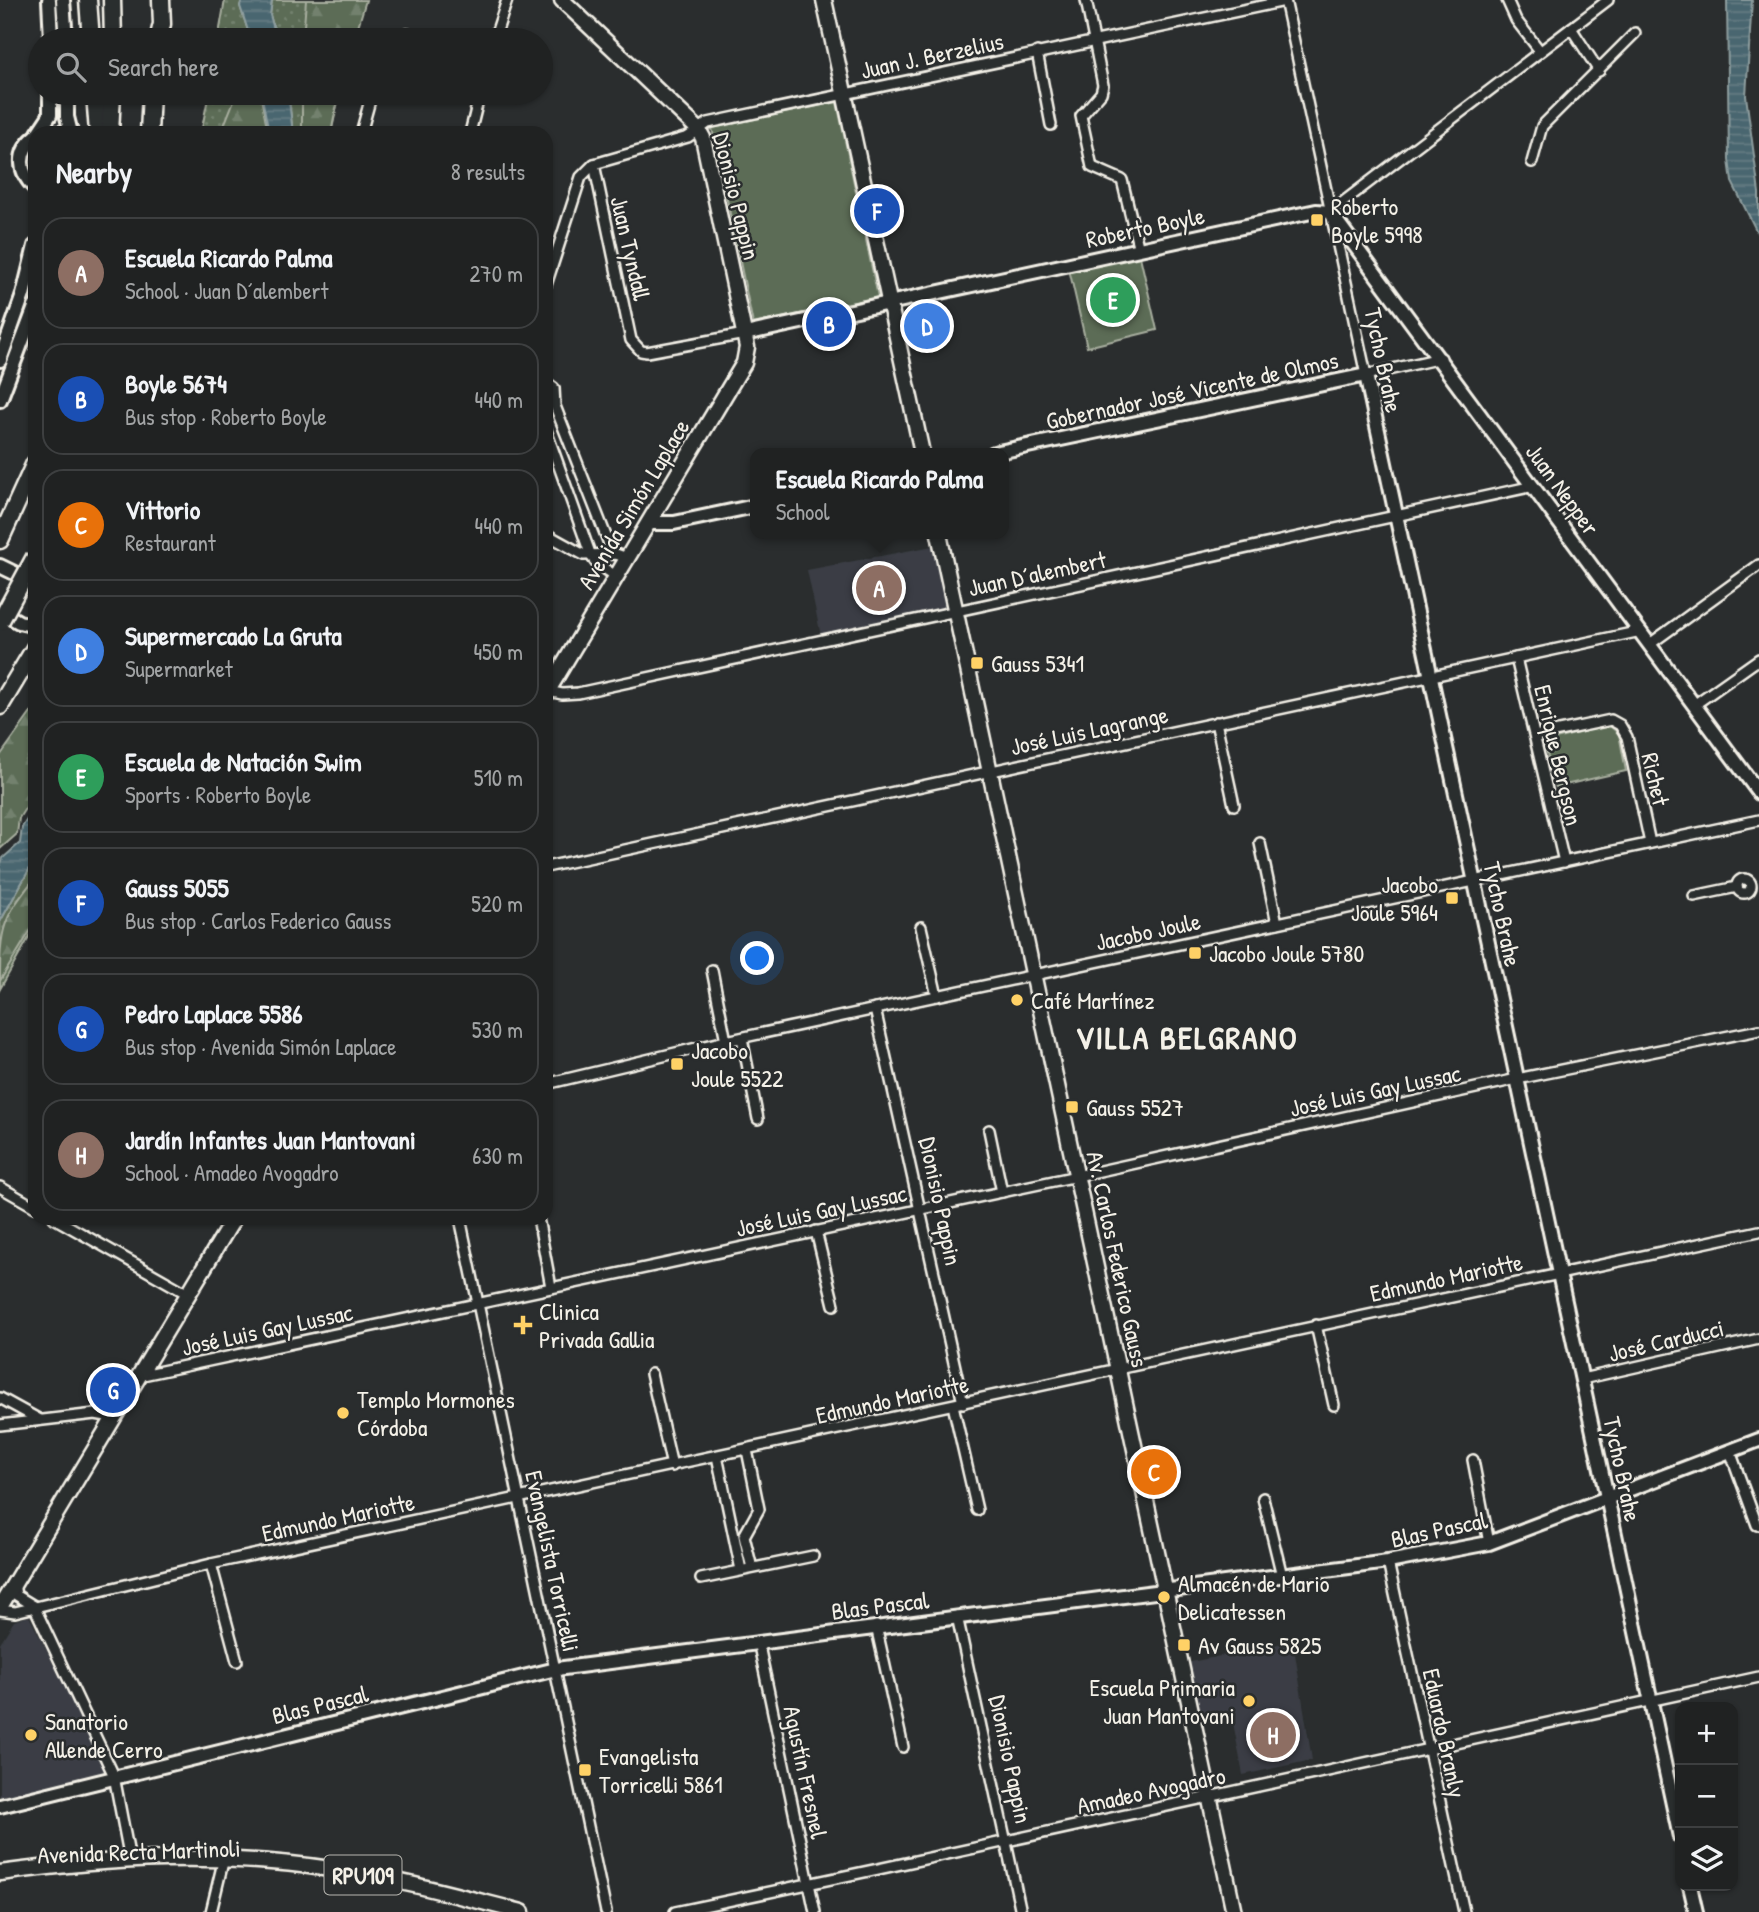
<!DOCTYPE html>
<meta charset="utf-8">
<style>
:root{--surface:#202222;--page:#2d2f2f;--text:#f1f3f6;--muted:#a2a4a5;--line:#3d3f40;--accent:#8bbbb9}
body{margin:0;font-family:"Patrick Hand",sans-serif;background:var(--page);color:var(--text)}
.controls{position:absolute;right:21px;bottom:21px;display:grid;overflow:hidden;border-radius:14px;box-shadow:0 2px 5px #0004}
.controls button{width:63px;height:63px;display:grid;place-items:center;padding:0;border:0;border-bottom:2px solid var(--line);background:var(--surface);color:var(--text);font:35px sans-serif}
.you{position:absolute;left:758px;top:959px;width:24px;height:24px;margin:-18px;border:5px solid #fff;border-radius:50%;background:#1a73e8;box-shadow:0 0 0 10px #1a73e833}
.badge{display:grid;place-items:center;width:46px;height:46px;border-radius:50%;background:var(--accent);color:#fff;font-size:23px;font-weight:700}
.pin{position:absolute;translate:-50% -50%;border:4px solid #fff;box-shadow:0 2px 7px #0006}
.popup{position:absolute;left:750px;top:448px;width:259px;height:91px;box-sizing:border-box;display:grid;place-content:center;border-radius:14px;background:var(--surface);filter:drop-shadow(0 2px 5px #0005);font-size:23px;white-space:nowrap;color:var(--muted)}
.popup b{font-size:26px;color:var(--text)}
.popup::after{content:'';position:absolute;left:50%;top:100%;margin-left:-14px;border:14px solid transparent;border-top-color:var(--surface)}
.list{margin:0;padding:0;list-style:none}
h2{display:flex;justify-content:space-between;align-items:center;height:91px;margin:0;padding:0 28px;font-size:30px}
h2 small{font-size:23px;font-weight:400;color:var(--muted)}
.list li{display:grid;grid-template-columns:46px 1fr auto;gap:21px;align-items:center;box-sizing:border-box;height:112px;margin:0 14px 14px;padding:0 14px;border:2px solid var(--line);border-radius:21px}
.list b{display:block;font-size:26px;white-space:nowrap}
.list p{margin:0;font-size:23px;white-space:nowrap;color:var(--muted)}
.list em{font-size:23px;font-style:normal;color:var(--muted)}
.icon{flex:none;width:38px;height:38px;fill:none;stroke:currentColor;stroke-width:2;stroke-linecap:round;stroke-linejoin:round}
.map{position:relative;flex:none;width:1759px;height:1912px;overflow:hidden}
.search{position:absolute;background:var(--surface);box-shadow:0 2px 5px #0004;left:28px;top:28px;width:525px;height:77px;display:flex;align-items:center;gap:18px;box-sizing:border-box;padding:0 24px;border-radius:38px;color:var(--muted);font-size:26px}
.panel{position:absolute;background:var(--surface);box-shadow:0 2px 5px #0004;left:28px;top:126px;width:525px;height:1099px;border-radius:21px}
.map>svg:first-child{display:block}
</style>
<div class="map">
<svg width="1759" height="1912" viewBox="0 0 1759 1912">
<defs>
<pattern id="grass-dots" width="8" height="8" patternUnits="userSpaceOnUse" patternTransform="scale(1.75)"><rect width="8" height="8" fill="#5b6c56"/><path d="M2 2h.1M6 6h.1" fill="none" stroke="#73816e" stroke-width="1.8" stroke-linecap="round"/></pattern>
<pattern id="forest-firs" width="22" height="20" patternUnits="userSpaceOnUse" patternTransform="scale(1.75)"><rect width="22" height="20" fill="#5b6c56"/><path d="M5 1l3.5 6h-7zM16 11l3.5 6h-7z" fill="#73816e"/></pattern>
<pattern id="water-rules" width="6" height="5" patternUnits="userSpaceOnUse" patternTransform="scale(1.75)"><rect width="6" height="5" fill="#4a666f"/><path d="M0 2.5h6" fill="none" stroke="#657c84"/></pattern>
</defs>
<rect width="100%" height="100%" fill="#2a2d2e"/>
<filter id="ink" filterUnits="userSpaceOnUse"><feTurbulence type="fractalNoise" baseFrequency=".0143" numOctaves="2"/><feDisplacementMap in="SourceGraphic" scale="14" xChannelSelector="R" yChannelSelector="G"/><feConvolveMatrix kernelMatrix="1 2 1 2 8 2 1 2 1" color-interpolation-filters="sRGB"/></filter>
<g filter="url(#ink)">
<g fill="#3a3e44">
<polygon points="938,545 950,607 821,636 807,570"/>
<polygon points="29,1616 109,1772 0,1798 0,1643 14,1621"/>
<polygon points="1293,1641 1312,1760 1243,1775 1231,1712 1198,1721 1186,1663"/>
</g>
<g fill="url(#grass-dots)" stroke="#a8ae9f" stroke-width="2">
<polygon points="225,0 242,0 240,6 251,40 218,40"/>
<polygon points="272,0 361,0 352,40 277,40 270,15"/>
<polygon points="209,93 261,93 269,133 201,133"/>
<polygon points="288,93 340,93 331,133 293,133"/>
<polygon points="35,859 35,927 0,989 0,922"/>
</g>
<g fill="url(#forest-firs)" stroke="#a8ae9f" stroke-width="2">
<polygon points="306,0 366,0 354,40 303,40"/>
<polygon points="237,93 260,93 268,133 221,133"/>
<polygon points="302,93 339,93 331,133 302,133"/>
<polygon points="35,707 35,793 19,818 17,834 0,849 0,756"/>
<path d="M35 878V923L0 981C0 929 2 919 35 878Z"/>
</g>
<g fill="#5b6c56" stroke="#a8ae9f" stroke-width="2">
<polygon points="837,102 878,297 753,324 712,128"/>
<polygon points="1139,252 1157,330 1087,347 1069,269"/>
<polygon points="1609,725 1619,734 1626,771 1556,787 1544,742"/>
</g>
<g fill="url(#water-rules)" stroke="#8e9e9f" stroke-width="2">
<polygon points="242,0 272,0 270,15 277,40 251,40 240,6"/>
<polygon points="1727,0 1752,0 1746,96 1759,193 1759,236 1732,182 1729,160"/>
<polygon points="261,93 288,93 293,133 269,133"/>
<polygon points="35,807 35,859 0,922 0,866 3,858 20,843 22,827"/>
</g>
<g fill="none" stroke-linecap="round" stroke-linejoin="round">
<defs>
<g id="street">
<polyline points="1086,0 1103,85 1101,93 1081,116 1092,167 1122,180 1139,250"/>
<polyline points="1285,0 1366,375 1441,358"/>
<polyline points="1507,0 1516,20 1540,51"/>
<polyline points="1571,28 1599,71"/>
<polyline points="390,40 407,33 437,40"/>
<polyline points="494,40 507,0"/>
<polyline points="1037,52 1051,125"/>
<polyline points="361,133 372,93"/>
<polyline points="470,133 480,93"/>
<polyline points="1532,162 1542,126 1635,33"/>
<polyline points="594,164 631,340 641,351 647,352 745,334"/>
<polyline points="1330,212 1608,0"/>
<polyline points="546,285 581,177 594,164 688,137 708,123 1285,1"/>
<polyline points="546,382 554,388 555,406 613,554"/>
<polyline points="546,430 591,556 597,564 616,576"/>
<polyline points="546,534 584,555 616,554 627,558"/>
<polyline points="1650,644 1759,565"/>
<polyline points="1516,658 1564,862"/>
<polyline points="548,691 562,694 578,693 1534,486"/>
<polyline points="1694,705 1759,659"/>
<polyline points="1216,722 1234,805"/>
<polyline points="1535,736 1611,720 1620,725 1627,737 1650,843"/>
<polyline points="1260,843 1277,923"/>
<polyline points="546,867 1641,631"/>
<circle cx="1744" cy="886" r="7"/>
<polyline points="1694,896 1737,887"/>
<polyline points="921,927 937,996"/>
<polyline points="712,970 726,1041"/>
<polyline points="875,1009 963,1403"/>
<polyline points="742,1038 758,1119"/>
<polyline points="546,1084 726,1041 1759,820"/>
<polyline points="989,1130 1002,1192"/>
<polyline points="0,1187 35,1207"/>
<polyline points="54,1218 188,1294"/>
<polyline points="460,1218 606,1912"/>
<polyline points="538,1218 551,1287"/>
<polyline points="816,1231 834,1305"/>
<polyline points="1316,1325 1334,1405"/>
<polyline points="651,1374 672,1466"/>
<polyline points="138,1376 1077,1176 1517,1079 1759,1030"/>
<polyline points="1582,1379 1759,1339"/>
<polyline points="0,1398 40,1420"/>
<polyline points="953,1405 977,1510"/>
<polyline points="0,1425 95,1414 113,1417"/>
<polyline points="747,1450 759,1509 744,1536 752,1568"/>
<polyline points="1730,1451 1757,1525"/>
<polyline points="717,1456 741,1570"/>
<polyline points="1473,1460 1489,1543"/>
<polyline points="1263,1498 1282,1576"/>
<polyline points="1388,1562 1464,1912"/>
<polyline points="211,1564 237,1661"/>
<polyline points="701,1579 813,1556"/>
<polyline points="14,1584 16,1595 34,1606"/>
<polyline points="34,1606 114,1776 130,1860"/>
<polyline points="0,1610 15,1612 211,1564 1759,1231"/>
<polyline points="957,1616 1021,1912"/>
<polyline points="876,1626 903,1747"/>
<polyline points="758,1641 815,1912"/>
<polyline points="211,1912 224,1858"/>
<path d="M675 1912C1037 1837 1397 1753 1759 1677"/>
</g>
<g id="secondary">
<polyline points="49,0 51,40"/>
<polyline points="63,0 66,40"/>
<polyline points="67,93 67,117 71,133"/>
<polyline points="38,133 50,115 50,93"/>
<polyline points="45,133 59,133"/>
<path d="M35 137C17 152 18 172 35 188"/>
<polyline points="745,334 1316,211 1330,212 1759,793"/>
<polyline points="0,360 23,295 35,246"/>
<polyline points="0,400 35,307"/>
<polyline points="994,453 1366,375 1680,1837"/>
<polyline points="648,523 674,523 755,506"/>
<polyline points="0,566 35,583"/>
<polyline points="0,611 19,622 35,626"/>
<polyline points="0,1806 556,1669 1388,1562 1489,1543 1759,1440"/>
<polyline points="1690,1886 1696,1912"/>
</g>
<g id="primary">
<polyline points="824,0 922,453"/>
<polyline points="939,534 1234,1912"/>
<polyline points="546,694 744,363 747,347 703,138 698,129 562,0"/>
<polyline points="0,1607 234,1218"/>
<path d="M0 1873C110 1858 220 1852 330 1869 395 1878 458 1896 522 1912"/>
</g>
<g id="highway">
<polyline points="88,0 91,40"/>
<polyline points="112,0 113,40"/>
<polyline points="158,40 162,24 161,0"/>
<polyline points="95,93 98,133"/>
<polyline points="110,133 112,93"/>
<polyline points="149,133 151,93"/>
<polyline points="0,540 35,463"/>
<polyline points="0,706 35,648"/>
</g>
</defs>
<use href="#street" stroke="#f4f1e8" stroke-width="14"/>
<use href="#secondary" stroke="#f4f1e8" stroke-width="18"/>
<use href="#primary" stroke="#f4f1e8" stroke-width="19"/>
<use href="#highway" stroke="#f4f1e8" stroke-width="21"/>
<use href="#street" stroke="#2a2d2e" stroke-width="9"/>
<use href="#secondary" stroke="#2a2d2e" stroke-width="12"/>
<use href="#primary" stroke="#2a2d2e" stroke-width="14"/>
<use href="#highway" stroke="#2a2d2e" stroke-width="16"/>
<defs>
<polyline id="highway-bridge" points="0,622 35,557"/>
</defs>
<use href="#highway-bridge" stroke="#f4f1e8" stroke-width="21" stroke-linecap="butt"/>
<use href="#highway-bridge" stroke="#2a2d2e" stroke-width="16"/>
</g>
</g>
<g fill="#ffd166" stroke="#2a2d2e" stroke-width="2.5">
<rect x="1310" y="213" width="14" height="14" rx="3.5"/>
<rect x="970" y="656" width="14" height="14" rx="3.5"/>
<rect x="1445" y="891" width="14" height="14" rx="3.5"/>
<rect x="1188" y="946" width="14" height="14" rx="3.5"/>
<circle cx="1017" cy="1000" r="7"/>
<rect x="670" y="1057" width="14" height="14" rx="3.5"/>
<rect x="1065" y="1100" width="14" height="14" rx="3.5"/>
<path d="M519.5 1314.5h7v7h7v7h-7v7h-7v-7h-7v-7h7z"/>
<circle cx="343" cy="1413" r="7"/>
<circle cx="1164" cy="1597" r="7"/>
<rect x="1177" y="1638" width="14" height="14" rx="3.5"/>
<circle cx="1249" cy="1701" r="7"/>
<circle cx="31" cy="1735" r="7"/>
<rect x="578" y="1763" width="14" height="14" rx="3.5"/>
</g>
<g text-anchor="middle" dominant-baseline="central" stroke-width="5" stroke-linejoin="round" paint-order="stroke">
<rect fill="#2a2d2e" stroke="#b7b6b0" stroke-width="2" x="324.5" y="1855.5" width="77" height="39" rx="5"/>
<g font-size="23" font-weight="bold" fill="#f4f1e8">
<text x="363" y="1875">RPU109</text>
</g>
<g font-size="24" fill="#f4f1e8" stroke="#2a2d2e">
<text transform="translate(932 55) rotate(-12)">Juan J. Berzelius</text>
<text transform="translate(737 196) rotate(76)">Dionisio Pappin</text>
<text transform="translate(1145 227) rotate(-12)">Roberto Boyle</text>
<text transform="translate(631 248) rotate(77)">Juan Tyndall</text>
<text transform="translate(1384 360) rotate(78)">Tycho Brahe</text>
<text transform="translate(1192 390) rotate(-12)">Gobernador José Vicente de Olmos</text>
<text transform="translate(1563 489) rotate(54)">Juan Nepper</text>
<text transform="translate(633 504) rotate(-59)">Avenida Simón Laplace</text>
<text transform="translate(1037 573) rotate(-12)">Juan D´alembert</text>
<text transform="translate(1089 730) rotate(-12)">José Luis Lagrange</text>
<text transform="translate(1559 755) rotate(77)">Enrique Bergson</text>
<text transform="translate(1656 779) rotate(77)">Richet</text>
<text transform="translate(1503 914) rotate(78)">Tycho Brahe</text>
<text transform="translate(1148 931) rotate(-12)">Jacobo Joule</text>
<text transform="translate(1375 1090) rotate(-12)">José Luis Gay Lussac</text>
<text transform="translate(941 1201) rotate(78)">Dionisio Pappin</text>
<text transform="translate(821 1210) rotate(-12)">José Luis Gay Lussac</text>
<text transform="translate(1118 1259) rotate(78)">Av. Carlos Federico Gauss</text>
<text transform="translate(1446 1277) rotate(-12)">Edmundo Mariotte</text>
<text transform="translate(267 1329) rotate(-12)">José Luis Gay Lussac</text>
<text transform="translate(1666 1340) rotate(-13)">José Carducci</text>
<text transform="translate(892 1399) rotate(-12)">Edmundo Mariotte</text>
<text transform="translate(1623 1469) rotate(78)">Tycho Brahe</text>
<text transform="translate(338 1517) rotate(-12)">Edmundo Mariotte</text>
<text transform="translate(1439 1529) rotate(-12)">Blas Pascal</text>
<text transform="translate(553 1561) rotate(78)">Evangelista Torricelli</text>
<text transform="translate(880 1605) rotate(-7)">Blas Pascal</text>
<text transform="translate(320 1704) rotate(-14)">Blas Pascal</text>
<text transform="translate(1445 1733) rotate(78)">Eduardo Branly</text>
<text transform="translate(1011 1759) rotate(78)">Dionisio Pappin</text>
<text transform="translate(806 1772) rotate(78)">Agustín Fresnel</text>
<text transform="translate(1151 1790) rotate(-12)">Amadeo Avogadro</text>
<text transform="translate(139 1851) rotate(-2)">Avenida Recta Martinoli</text>
</g>
<g font-size="24" fill="#f4f1e8" stroke="#2a2d2e" text-anchor="start">
<text x="1331" y="206">Roberto<tspan x="1331" dy="28">Boyle 5998</tspan></text>
<text x="991" y="663">Gauss 5341</text>
<text x="1438" y="884" text-anchor="end">Jacobo<tspan x="1438" dy="28">Joule 5964</tspan></text>
<text x="1209" y="953">Jacobo Joule 5780</text>
<text x="1031" y="1000">Café Martínez</text>
<text x="691" y="1050">Jacobo<tspan x="691" dy="28">Joule 5522</tspan></text>
<text x="1086" y="1107">Gauss 5527</text>
<text x="539" y="1311">Clinica<tspan x="539" dy="28">Privada Gallia</tspan></text>
<text x="357" y="1399">Templo Mormones<tspan x="357" dy="28">Córdoba</tspan></text>
<text x="1178" y="1583">Almacén de Mario<tspan x="1178" dy="28">Delicatessen</tspan></text>
<text x="1198" y="1645">Av Gauss 5825</text>
<text x="1235" y="1687" text-anchor="end">Escuela Primaria<tspan x="1235" dy="28">Juan Mantovani</tspan></text>
<text x="45" y="1721">Sanatorio<tspan x="45" dy="28">Allende Cerro</tspan></text>
<text x="599" y="1756">Evangelista<tspan x="599" dy="28">Torricelli 5861</tspan></text>
</g>
<g font-size="32" font-weight="bold" letter-spacing="2" fill="#f4f1e8" stroke="#2a2d2e">
<text x="1187" y="1037">VILLA BELGRANO</text>
</g>
</g>
</svg>
<div class="controls">
<button>+</button>
<button>−</button>
<button><svg class="icon" aria-label="layers" viewBox="0 0 24 24"><path d="M12 4l9 5-9 5-9-5zM3 14l9 5 9-5"/></svg></button>
</div>
<div class="you"></div>
<div class="pin badge" style="left:879px;top:588px;background:#8d6e63">A</div>
<div class="popup"><b>Escuela Ricardo Palma</b>School</div>
<div class="pin badge" style="left:829px;top:324px;background:#1a4fb4">B</div>
<div class="pin badge" style="left:1154px;top:1472px;background:#e8710a">C</div>
<div class="pin badge" style="left:927px;top:326px;background:#3f7fe0">D</div>
<div class="pin badge" style="left:1113px;top:300px;background:#2e9e5b">E</div>
<div class="pin badge" style="left:877px;top:211px;background:#1a4fb4">F</div>
<div class="pin badge" style="left:113px;top:1390px;background:#1a4fb4">G</div>
<div class="pin badge" style="left:1273px;top:1735px;background:#8d6e63">H</div>
<div class="search"><svg class="icon" aria-label="search" viewBox="0 0 24 24"><circle cx="10" cy="10" r="6"/><path d="M15 15l6 6"/></svg>Search here</div>
<section class="panel">
<h2>Nearby<small>8 results</small></h2>
<ul class="list">
<li><span class="badge" style="background:#8d6e63">A</span><div><b>Escuela Ricardo Palma</b><p>School · Juan D´alembert</p></div><em>270 m</em></li>
<li><span class="badge" style="background:#1a4fb4">B</span><div><b>Boyle 5674</b><p>Bus stop · Roberto Boyle</p></div><em>440 m</em></li>
<li><span class="badge" style="background:#e8710a">C</span><div><b>Vittorio</b><p>Restaurant</p></div><em>440 m</em></li>
<li><span class="badge" style="background:#3f7fe0">D</span><div><b>Supermercado La Gruta</b><p>Supermarket</p></div><em>450 m</em></li>
<li><span class="badge" style="background:#2e9e5b">E</span><div><b>Escuela de Natación Swim</b><p>Sports · Roberto Boyle</p></div><em>510 m</em></li>
<li><span class="badge" style="background:#1a4fb4">F</span><div><b>Gauss 5055</b><p>Bus stop · Carlos Federico Gauss</p></div><em>520 m</em></li>
<li><span class="badge" style="background:#1a4fb4">G</span><div><b>Pedro Laplace 5586</b><p>Bus stop · Avenida Simón Laplace</p></div><em>530 m</em></li>
<li><span class="badge" style="background:#8d6e63">H</span><div><b>Jardín Infantes Juan Mantovani</b><p>School · Amadeo Avogadro</p></div><em>630 m</em></li>
</ul>
</section>
</div>
